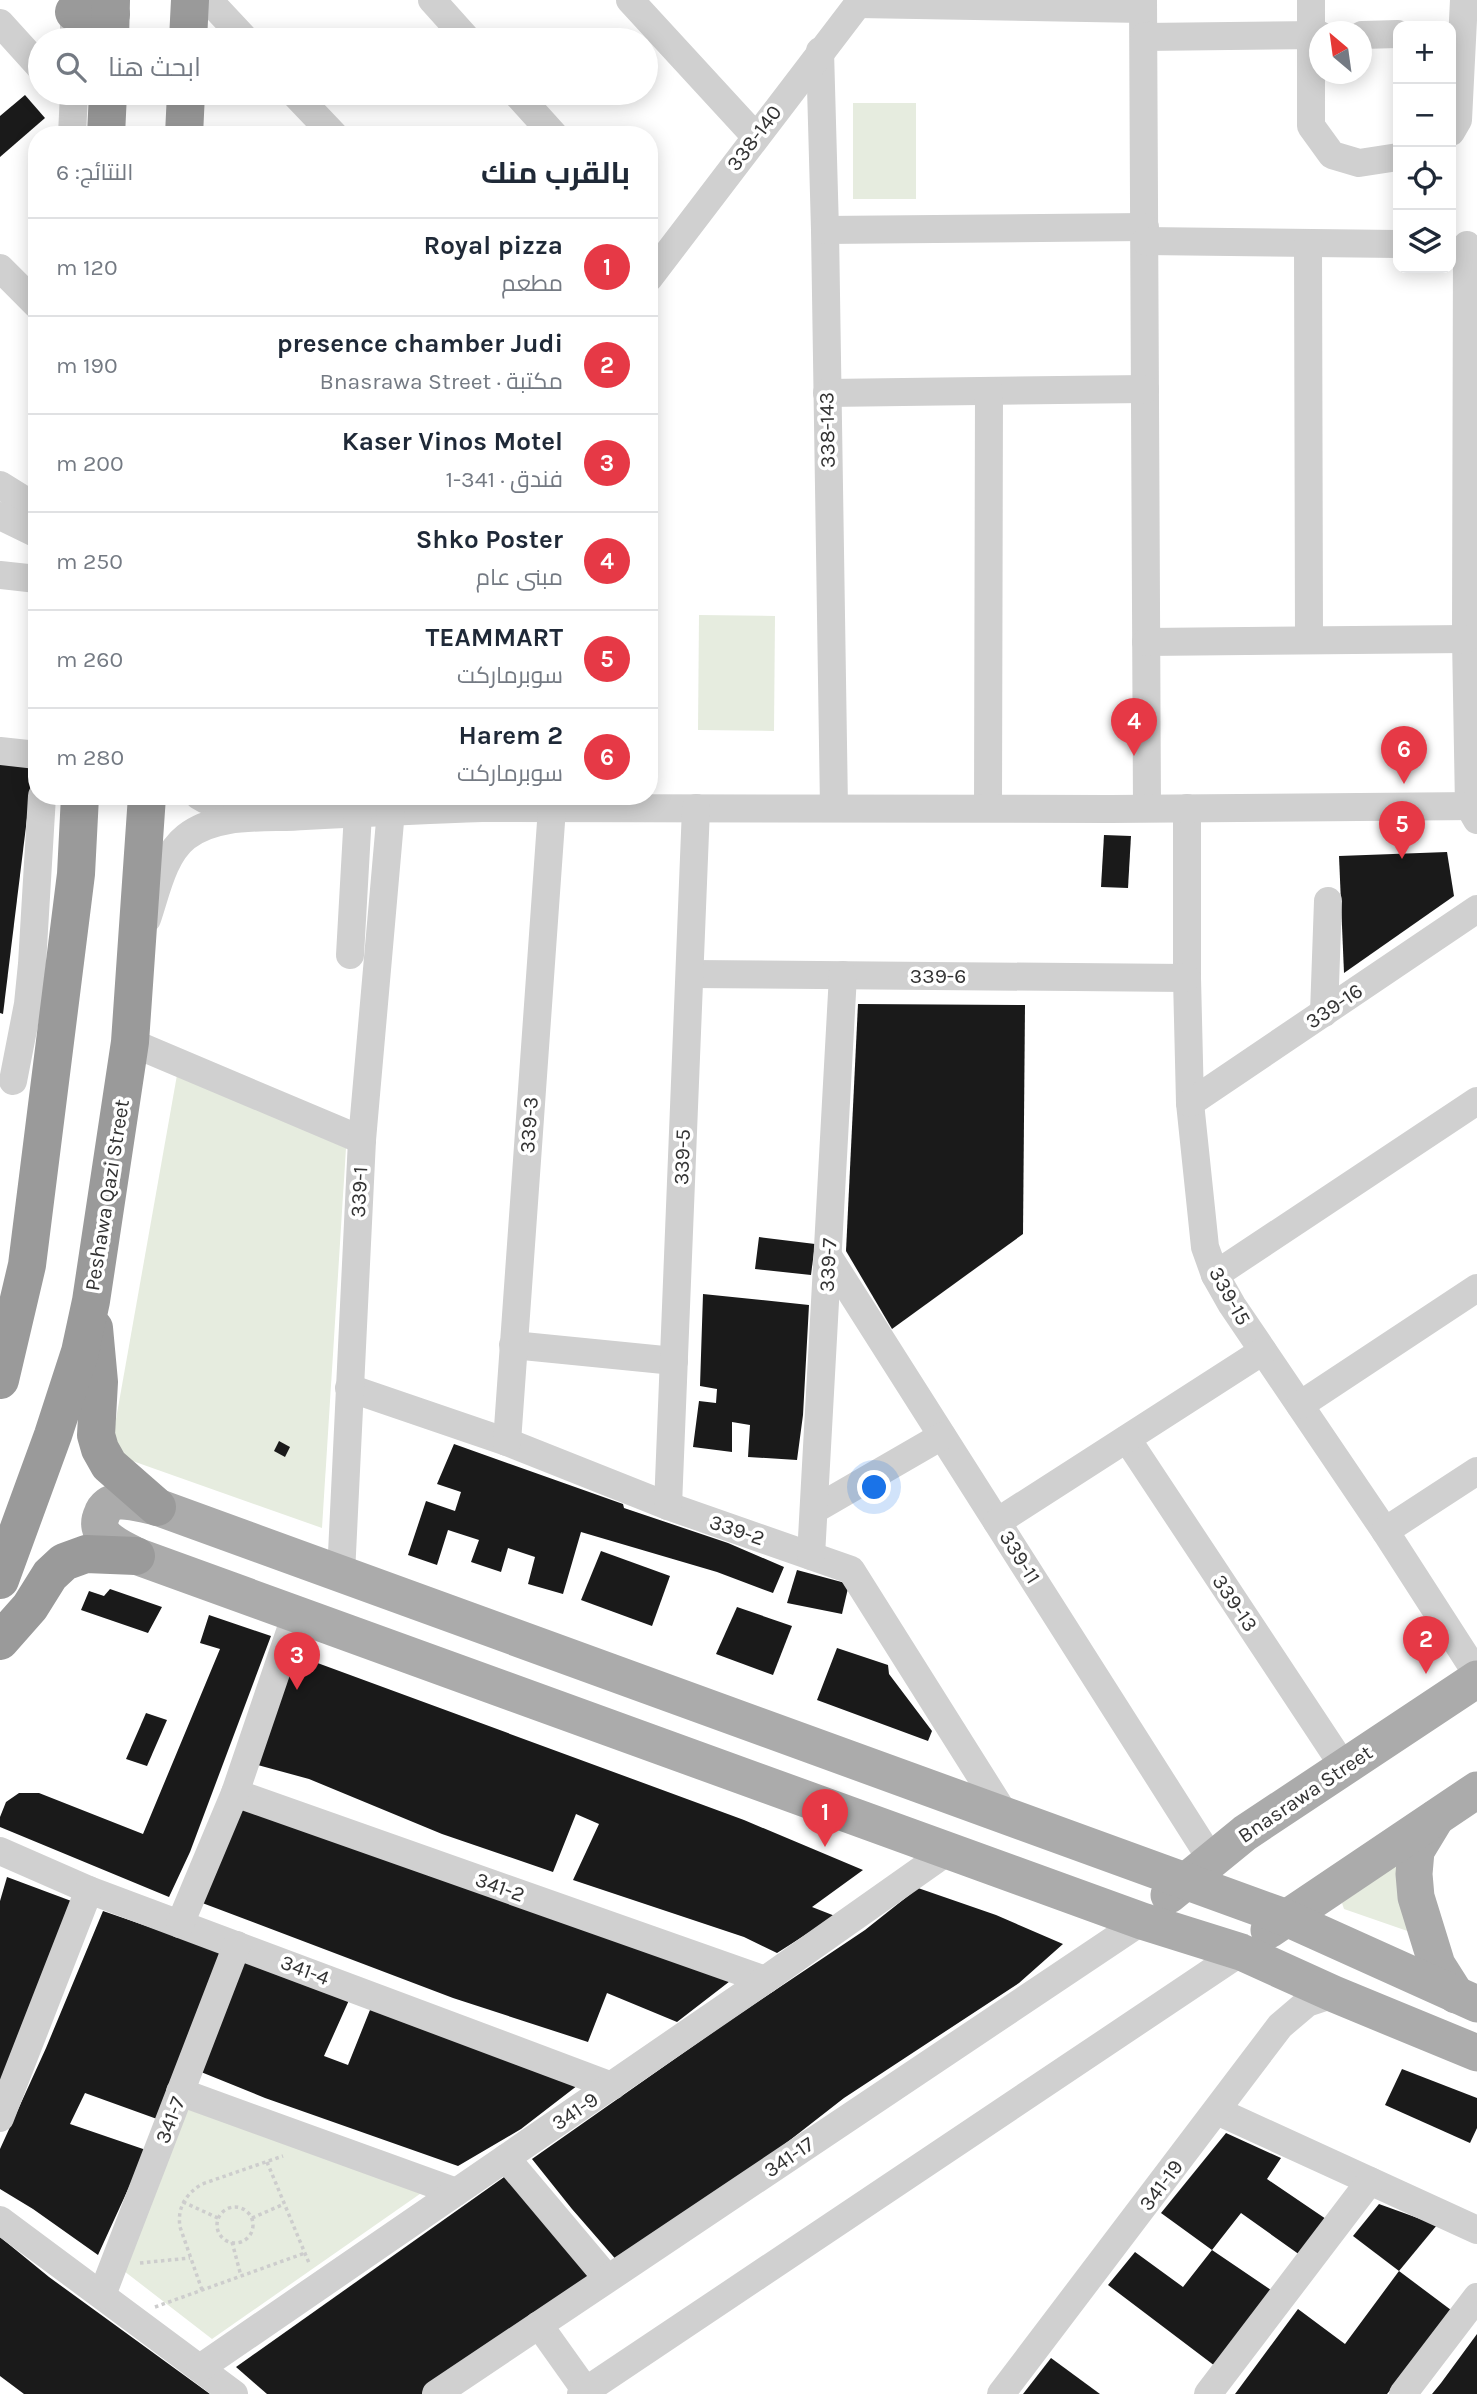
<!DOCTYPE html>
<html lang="ar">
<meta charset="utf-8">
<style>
:root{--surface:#fff;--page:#f2f2f3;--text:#1f2937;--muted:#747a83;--line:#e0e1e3;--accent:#e63946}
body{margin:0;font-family:Karla,Cairo,sans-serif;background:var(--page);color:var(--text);direction:rtl}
.controls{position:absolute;right:21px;top:21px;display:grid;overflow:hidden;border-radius:14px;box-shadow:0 4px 18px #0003}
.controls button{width:63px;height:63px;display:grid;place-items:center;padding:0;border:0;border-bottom:2px solid var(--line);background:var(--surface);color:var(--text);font:35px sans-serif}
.compass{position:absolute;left:1309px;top:21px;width:63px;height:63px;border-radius:50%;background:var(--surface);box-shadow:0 4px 18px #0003;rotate:331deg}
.you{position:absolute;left:875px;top:1488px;width:24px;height:24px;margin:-18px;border:5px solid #fff;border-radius:50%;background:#1a73e8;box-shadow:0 0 0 10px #1a73e833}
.badge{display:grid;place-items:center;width:46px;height:46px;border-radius:50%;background:var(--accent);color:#fff;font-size:23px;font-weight:700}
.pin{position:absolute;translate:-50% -58px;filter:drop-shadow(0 2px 4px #0008)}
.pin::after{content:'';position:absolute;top:37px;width:24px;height:21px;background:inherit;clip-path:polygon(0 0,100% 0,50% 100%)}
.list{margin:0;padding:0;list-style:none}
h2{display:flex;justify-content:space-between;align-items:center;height:91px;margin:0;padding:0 28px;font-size:30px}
h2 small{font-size:23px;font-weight:400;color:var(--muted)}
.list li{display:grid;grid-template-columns:46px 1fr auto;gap:21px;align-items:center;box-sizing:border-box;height:98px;padding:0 28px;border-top:2px solid var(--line)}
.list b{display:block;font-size:26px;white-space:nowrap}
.list p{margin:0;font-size:23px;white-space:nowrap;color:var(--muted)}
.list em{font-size:23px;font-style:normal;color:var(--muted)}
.icon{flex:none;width:38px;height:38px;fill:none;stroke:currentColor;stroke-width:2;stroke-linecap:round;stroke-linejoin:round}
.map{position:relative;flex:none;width:1477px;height:2394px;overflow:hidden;direction:ltr}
.search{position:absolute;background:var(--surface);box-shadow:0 4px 18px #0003;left:28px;top:28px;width:630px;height:77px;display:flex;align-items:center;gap:18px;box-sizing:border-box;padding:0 24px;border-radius:38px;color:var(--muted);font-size:26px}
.panel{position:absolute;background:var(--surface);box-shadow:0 4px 18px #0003;left:28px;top:126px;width:630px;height:679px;border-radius:28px;direction:rtl}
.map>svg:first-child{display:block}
</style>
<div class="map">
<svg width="1477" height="2394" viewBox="0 0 1477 2394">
<rect width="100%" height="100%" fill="#fff"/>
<g fill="#e6ecdf">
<rect x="853" y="103" width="63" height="96"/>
<polygon points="699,615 775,616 774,731 698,730"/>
<polygon points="177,1075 346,1148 322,1528 110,1453"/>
<polygon points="1404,1860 1419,1935 1344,1909 1342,1903"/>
<polygon points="189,2102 427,2189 212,2339 124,2271"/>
</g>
<g fill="#1a1a1a">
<polygon points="25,95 45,118 0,157 0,116"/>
<polygon points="0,758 34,761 3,1014 0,1013"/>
<polygon points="1104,835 1131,836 1128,888 1101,887"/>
<polygon points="1447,852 1454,896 1344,973 1339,856"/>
<polygon points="858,1004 1025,1005 1023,1234 892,1329 846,1251"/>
<polygon points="759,1237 815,1244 811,1275 755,1269"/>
<polygon points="703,1294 809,1305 803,1415 797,1460 748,1457 750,1425 732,1422 732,1452 693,1447 699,1401 716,1403 717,1389 700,1386"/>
<polygon points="279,1441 290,1447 285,1457 274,1451"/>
<polygon points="454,1444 623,1504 624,1508 728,1543 784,1567 773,1593 717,1572 581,1532 563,1594 528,1584 535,1557 508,1548 501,1572 471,1562 479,1540 448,1530 437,1565 408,1555 426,1501 455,1511 461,1492 437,1484"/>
<polygon points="601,1551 670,1576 652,1626 581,1600"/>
<polygon points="797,1570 849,1584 842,1614 787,1603"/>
<polygon points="110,1589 162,1607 148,1633 81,1610 89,1591 104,1596"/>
<polygon points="737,1607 792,1626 773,1675 716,1654"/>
<polygon points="209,1615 271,1636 190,1852 169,1897 0,1827 0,1817 6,1802 19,1793 39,1793 143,1834 220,1649 200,1643"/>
<polygon points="837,1648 888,1665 889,1674 932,1731 928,1741 817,1700"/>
<polygon points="293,1654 744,1820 863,1870 812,1907 835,1916 777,1953 744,1937 573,1880 599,1824 576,1814 553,1872 442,1834 309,1779 254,1764"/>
<polygon points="146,1713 167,1720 147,1766 126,1759"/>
<polygon points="240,1799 734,1978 677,2022 607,1993 588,2042 453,1998 197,1901"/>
<polygon points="7,1877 74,1902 0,2089 0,1901"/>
<polygon points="918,1888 996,1915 1063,1944 1019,1983 844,2098 776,2151 619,2263 572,2209 532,2159 723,2025 865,1930"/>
<polygon points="103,1911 222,1952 157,2119 85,2093 70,2124 146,2150 98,2255 33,2209 0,2189 0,2149 46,2048"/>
<polygon points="245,1956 350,1998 324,2056 348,2065 372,2005 582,2082 521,2129 458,2166 265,2098 201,2072"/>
<polygon points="1402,2069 1477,2098 1477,2128 1470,2143 1385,2105"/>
<polygon points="1226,2133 1281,2158 1267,2179 1326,2219 1300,2255 1241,2213 1212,2250 1161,2213"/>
<polygon points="507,2175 595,2281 433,2394 267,2394 236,2367"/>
<polygon points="1379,2204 1437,2225 1399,2271 1353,2236"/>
<polygon points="0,2237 49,2277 210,2394 24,2394 0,2376"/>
<polygon points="1212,2250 1271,2290 1215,2366 1108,2285 1135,2252 1183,2287"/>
<polygon points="1399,2271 1455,2313 1387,2394 1235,2394 1298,2309 1345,2344"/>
<polygon points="1477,2334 1477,2394 1432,2394 1441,2383"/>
<polygon points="1051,2358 1100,2394 1023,2394"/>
</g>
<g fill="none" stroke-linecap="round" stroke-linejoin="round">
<g stroke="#cdcdcd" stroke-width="3.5" stroke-dasharray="3.5 3.5" stroke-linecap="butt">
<polyline points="267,2162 309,2263"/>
<polyline points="183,2202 218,2218"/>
<circle cx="235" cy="2225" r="18"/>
<polyline points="252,2218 284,2204"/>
<polyline points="232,2242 241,2276"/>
<polyline points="140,2263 190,2258"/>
<path d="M202 2290 180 2227C177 2207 186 2194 202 2184L283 2156"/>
<polyline points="155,2307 305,2253"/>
</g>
<g stroke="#d0d0d0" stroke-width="28">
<polyline points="432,0 468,40"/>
<polyline points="630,0 756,137"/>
<polyline points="1143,0 1147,808"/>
<polyline points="1311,0 1311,126 1332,155 1359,163 1398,157"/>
<polyline points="858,4 1143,9"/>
<polyline points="216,8 246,40"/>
<polyline points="0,23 40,67"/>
<polyline points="1362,35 1398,34"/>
<polyline points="1144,37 1320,35"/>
<polyline points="74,40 74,0"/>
<polyline points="820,51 825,230 834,808"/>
<polyline points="294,93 334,135"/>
<polyline points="516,93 554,135"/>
<polyline points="1451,132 1458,120 1464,0"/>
<polyline points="72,135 74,93"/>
<polyline points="825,230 1145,227"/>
<polyline points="1145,241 1398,244"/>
<polyline points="1308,243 1309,640"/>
<polyline points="1467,245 1466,639 1469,806 1477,820"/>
<polyline points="0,268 37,305"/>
<polyline points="649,278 861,0"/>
<polyline points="827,393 1145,389"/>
<polyline points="0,485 37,508"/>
<polyline points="0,516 37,534"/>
<polyline points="0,575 37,579"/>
<polyline points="1146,642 1466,639"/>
<polyline points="0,751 37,755"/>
<path d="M199 796C216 807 233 806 252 806"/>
<polyline points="988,808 989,391"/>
<polyline points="1187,808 1187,978 1190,1103 1205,1247 1215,1275 1232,1305 1385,1531 1477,1674"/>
<path d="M147 919C156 893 163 855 186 837 217 812 268 819 305 816 364 813 423 810 482 808L1110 809 1477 806"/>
<polyline points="350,955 358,813"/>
<polyline points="690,974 1187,978"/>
<polyline points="1324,1013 1328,901"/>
<polyline points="130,1042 362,1140"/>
<polyline points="13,1081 28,1004 32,964 42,796"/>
<polyline points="1190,1103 1477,909"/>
<polyline points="828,1256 1211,1859"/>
<polyline points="1215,1275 1477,1101"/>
<polyline points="513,1345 674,1361"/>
<polyline points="349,1388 507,1442 668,1506 851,1570 1007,1818"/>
<polyline points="1300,1405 1477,1288"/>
<polyline points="1127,1439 1344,1767"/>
<polyline points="507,1442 552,808"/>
<polyline points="668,1506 696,808"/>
<polyline points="814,1510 942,1436"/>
<polyline points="997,1522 1263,1351"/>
<polyline points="1385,1531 1477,1471"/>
<polyline points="811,1556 843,975"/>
<polyline points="341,1574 362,1140 391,810"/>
<polyline points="235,1793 765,1980"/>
<polyline points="0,1851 89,1890 612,2086"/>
<polyline points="180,1924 235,1793 296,1614"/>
<polyline points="180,2092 456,2192"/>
<polyline points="1217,2111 1477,2230"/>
<polyline points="0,2118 89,1890"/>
<polyline points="506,2158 607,2278"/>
<polyline points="0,2220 234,2394"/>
<polyline points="102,2295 237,1945"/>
<polyline points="539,2325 586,2391"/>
<polyline points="200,2368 765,1980 948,1851"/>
<polyline points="436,2394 1142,1921"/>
<polyline points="581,2394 1241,1952"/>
<polyline points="1001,2394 1280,2026 1307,2003 1334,1994"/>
<polyline points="1208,2394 1370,2181"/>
<polyline points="1403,2394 1477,2297"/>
</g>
<g stroke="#ababab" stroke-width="37">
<polyline points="1436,1818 1416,1851 1414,1874 1416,1897 1437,1965 1456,1995"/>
<polyline points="1169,1895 1245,1833 1477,1679"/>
<polyline points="1269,1930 1477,1790"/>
<path d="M1477 2004 1284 1917 157 1507C145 1505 130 1500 119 1501 111 1502 104 1507 102 1514 91 1537 121 1547 136 1556L1142 1921 1241 1952 1334 1994 1477 2053"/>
</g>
<g stroke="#9a9a9a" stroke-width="38">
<polyline points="74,12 111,14"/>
<polyline points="110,40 111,0"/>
<polyline points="188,40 190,0"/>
<polyline points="106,135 108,93"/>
<polyline points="184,135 186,93"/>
<polyline points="94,1328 99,1382 96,1435 100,1449 109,1465 157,1507"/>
<polyline points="0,1380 27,1265 76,874 80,796"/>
<polyline points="0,1580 53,1435 80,1352 91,1301 130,1042 147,796"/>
<polyline points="0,1641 30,1607 50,1575 64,1562 86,1554 136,1556"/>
</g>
</g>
<g text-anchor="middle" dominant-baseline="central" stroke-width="7" stroke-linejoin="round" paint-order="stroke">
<g font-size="21" fill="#333" stroke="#fff">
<text transform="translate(754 138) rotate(-53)">338-140</text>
<text transform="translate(827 430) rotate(-91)">338-143</text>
<text x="938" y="976">339-6</text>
<text transform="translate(1334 1006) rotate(-34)">339-16</text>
<text transform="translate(529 1125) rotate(-86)">339-3</text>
<text transform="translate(682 1157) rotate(-88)">339-5</text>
<text transform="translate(359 1192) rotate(-87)">339-1</text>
<text transform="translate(107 1195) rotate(-81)">Peshawa Qazi Street</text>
<text transform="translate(828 1265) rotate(-87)">339-7</text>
<text transform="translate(1230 1296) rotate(61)">339-15</text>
<text transform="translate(737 1530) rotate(19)">339-2</text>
<text transform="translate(1020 1557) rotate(58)">339-11</text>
<text transform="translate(1235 1603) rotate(56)">339-13</text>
<text transform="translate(1305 1794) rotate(-34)">Bnasrawa Street</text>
<text transform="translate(500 1887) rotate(20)">341-2</text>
<text transform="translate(305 1970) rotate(21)">341-4</text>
<text transform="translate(575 2111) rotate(-34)">341-9</text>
<text transform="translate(170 2120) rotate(-69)">341-7</text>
<text transform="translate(789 2157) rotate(-34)">341-17</text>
<text transform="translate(1161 2185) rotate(-53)">341-19</text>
</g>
</g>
</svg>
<div class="controls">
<button>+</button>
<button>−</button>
<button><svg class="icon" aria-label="locate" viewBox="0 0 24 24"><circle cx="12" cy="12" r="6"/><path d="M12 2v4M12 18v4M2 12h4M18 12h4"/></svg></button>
<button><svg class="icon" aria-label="layers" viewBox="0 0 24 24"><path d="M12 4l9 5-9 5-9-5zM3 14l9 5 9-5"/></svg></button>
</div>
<svg class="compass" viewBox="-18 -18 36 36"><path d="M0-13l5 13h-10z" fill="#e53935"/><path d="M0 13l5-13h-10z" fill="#747a83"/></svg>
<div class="you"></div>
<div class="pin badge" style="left:825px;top:1847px">1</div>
<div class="pin badge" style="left:1426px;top:1674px">2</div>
<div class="pin badge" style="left:297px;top:1690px">3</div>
<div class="pin badge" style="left:1134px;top:756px">4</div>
<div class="pin badge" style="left:1402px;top:859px">5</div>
<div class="pin badge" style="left:1404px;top:784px">6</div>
<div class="search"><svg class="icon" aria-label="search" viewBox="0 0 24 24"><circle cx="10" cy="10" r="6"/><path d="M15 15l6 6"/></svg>ابحث هنا</div>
<section class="panel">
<h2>بالقرب منك<small>النتائج: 6</small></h2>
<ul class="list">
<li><span class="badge">1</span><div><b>Royal pizza</b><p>مطعم</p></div><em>120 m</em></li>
<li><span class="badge">2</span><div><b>presence chamber Judi</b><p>مكتبة · Bnasrawa Street</p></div><em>190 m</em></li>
<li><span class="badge">3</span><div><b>Kaser Vinos Motel</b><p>فندق · 341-1</p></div><em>200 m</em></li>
<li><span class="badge">4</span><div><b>Shko Poster</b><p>مبنى عام</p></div><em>250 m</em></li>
<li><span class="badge">5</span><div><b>TEAMMART</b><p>سوبرماركت</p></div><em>260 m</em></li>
<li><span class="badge">6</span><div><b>Harem 2</b><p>سوبرماركت</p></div><em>280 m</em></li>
</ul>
</section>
</div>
